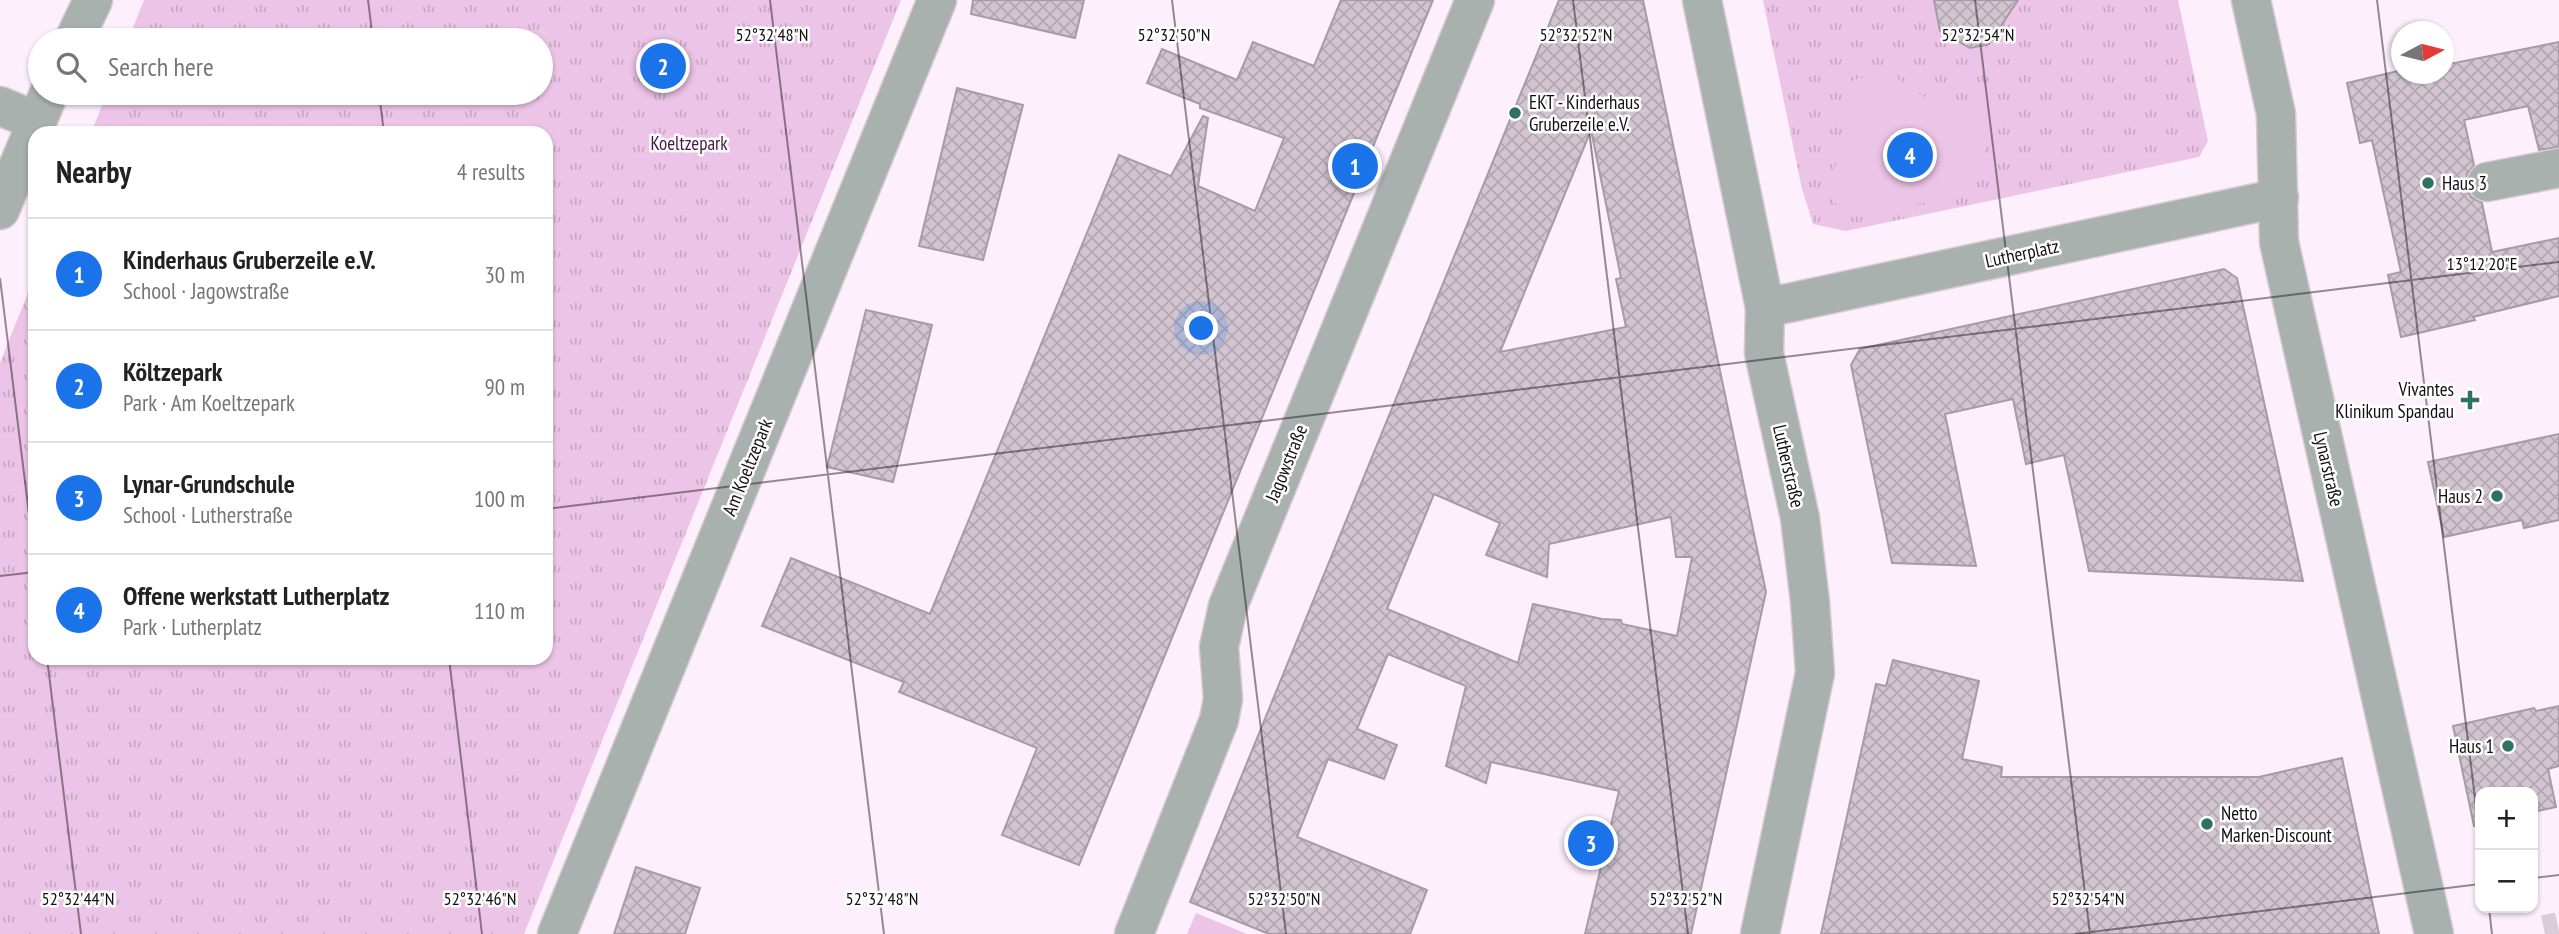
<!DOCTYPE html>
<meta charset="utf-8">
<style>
:root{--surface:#fff;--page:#f2f2f2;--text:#222;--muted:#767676;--line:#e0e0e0;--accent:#1a73e8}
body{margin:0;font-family:"PT Sans Narrow",sans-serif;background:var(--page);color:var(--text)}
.controls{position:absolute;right:21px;bottom:21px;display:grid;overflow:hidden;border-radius:14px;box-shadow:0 2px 5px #0004}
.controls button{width:63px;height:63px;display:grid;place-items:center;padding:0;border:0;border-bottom:2px solid var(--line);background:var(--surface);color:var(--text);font:35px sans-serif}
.compass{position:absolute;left:2391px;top:21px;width:63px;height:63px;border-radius:50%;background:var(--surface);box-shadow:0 2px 5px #0004;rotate:83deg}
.you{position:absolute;left:1202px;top:329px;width:24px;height:24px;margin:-18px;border:5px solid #fff;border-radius:50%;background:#1a73e8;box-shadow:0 0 0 10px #1a73e833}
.badge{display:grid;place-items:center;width:46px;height:46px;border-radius:50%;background:var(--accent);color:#fff;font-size:23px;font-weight:700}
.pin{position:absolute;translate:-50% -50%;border:4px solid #fff;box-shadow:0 2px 7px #0006}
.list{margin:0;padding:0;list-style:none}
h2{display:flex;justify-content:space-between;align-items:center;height:91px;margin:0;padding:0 28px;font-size:30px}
h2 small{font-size:23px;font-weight:400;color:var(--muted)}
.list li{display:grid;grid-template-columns:46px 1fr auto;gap:21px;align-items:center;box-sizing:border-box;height:112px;padding:0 28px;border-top:2px solid var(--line)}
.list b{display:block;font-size:26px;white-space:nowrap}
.list p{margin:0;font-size:23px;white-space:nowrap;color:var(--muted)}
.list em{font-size:23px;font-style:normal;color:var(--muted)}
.icon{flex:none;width:38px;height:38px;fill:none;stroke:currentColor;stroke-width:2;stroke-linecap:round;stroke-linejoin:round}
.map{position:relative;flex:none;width:2559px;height:934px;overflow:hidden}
.search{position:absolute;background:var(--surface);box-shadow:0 2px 5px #0004;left:28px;top:28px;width:525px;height:77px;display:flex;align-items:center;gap:18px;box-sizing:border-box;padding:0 24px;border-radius:38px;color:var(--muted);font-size:26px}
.panel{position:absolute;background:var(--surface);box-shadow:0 2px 5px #0004;left:28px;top:126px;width:525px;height:539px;border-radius:21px}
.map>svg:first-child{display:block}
</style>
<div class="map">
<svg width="2559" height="934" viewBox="0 0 2559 934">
<defs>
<pattern id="grass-tufts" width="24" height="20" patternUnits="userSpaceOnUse" patternTransform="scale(1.75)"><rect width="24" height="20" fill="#ecc4e7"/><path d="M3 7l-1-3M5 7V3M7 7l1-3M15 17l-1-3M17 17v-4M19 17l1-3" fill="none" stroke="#caa7c5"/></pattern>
<pattern id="building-cross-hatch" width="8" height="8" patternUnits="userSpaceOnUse" patternTransform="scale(1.75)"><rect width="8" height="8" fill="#d2c5d0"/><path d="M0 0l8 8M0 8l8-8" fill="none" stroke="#b3a8b2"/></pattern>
</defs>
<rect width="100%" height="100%" fill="#fdeffb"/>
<g fill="url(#grass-tufts)">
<polygon points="144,0 901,0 524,934 0,934 0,363 35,275 35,658 546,658 546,133 91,133 107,93 541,93 541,40 128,40"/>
<polygon points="1763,0 2178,0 2208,141 2199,157 1846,231 1813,224 1802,189"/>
</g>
<g fill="#ecc4e7">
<polygon points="1889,71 1908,88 1932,101 1960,108 1982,106 2000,116 1966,194 1854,217 1829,198 1853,80"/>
<polygon points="1196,913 1247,934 1187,934"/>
</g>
<g fill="url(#building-cross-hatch)" stroke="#a79ba5" stroke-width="2" fill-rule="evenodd">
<polygon points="973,0 1084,0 1075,38 971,14"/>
<polygon points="1341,0 1433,0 1079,865 1002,835 1037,748 899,692 904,682 762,626 791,558 930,614 1119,155 1171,176 1203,116 1208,118 1198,186 1255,211 1284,138 1200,108 1200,104 1147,83 1162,49 1237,80 1253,42 1314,66"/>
<path d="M1559 0H1643L1766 592 1691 934H1585L1619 791 1491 762 1486 783 1446 766 1466 686 1388 654 1357 729 1397 745 1384 779 1328 759 1297 837 1427 890 1410 934H1269L1190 902ZM1591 130 1621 278 1616 279 1626 327 1500 352ZM1434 494 1500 523 1486 555 1547 577 1549 544 1671 517 1676 557H1692L1677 636 1622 624 1621 620 1602 619 1533 604 1518 663 1387 609Z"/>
<polygon points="1934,0 2018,0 1989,44 1970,48 1940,31"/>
<polygon points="2559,42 2559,147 2539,150 2528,106 2464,120 2474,165 2467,174 2466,187 2471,197 2482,203 2492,252 2559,238 2559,296 2473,317 2475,320 2401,337 2388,275 2401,272 2382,186 2372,140 2360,143 2347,83 2402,70 2402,75 2444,74 2444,65"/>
<polygon points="957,88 1023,105 983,260 919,246"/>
<polygon points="2224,269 2237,278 2303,581 2089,571 2064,455 2026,464 2013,399 1945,414 1976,566 1892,563 1851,365 1860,349"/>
<polygon points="866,310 932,325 893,482 827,467"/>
<polygon points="2559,434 2559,520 2524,528 2522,520 2444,537 2428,462"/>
<polygon points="1893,660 1979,681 1962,759 2002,767 2001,777 2259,777 2342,758 2379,934 1821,934 1876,684 1886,686"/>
<polygon points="2559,706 2559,766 2548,769 2556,807 2533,812 2533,792 2480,792 2480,824 2474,826 2453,726 2534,708 2536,711"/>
<polygon points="636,867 700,888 685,934 614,934"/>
</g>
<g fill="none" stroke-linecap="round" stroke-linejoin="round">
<polyline stroke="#dacdd8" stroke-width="38" stroke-dasharray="38 19" stroke-linecap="butt" points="2545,934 2559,931"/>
<defs>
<g id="minor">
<polyline points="1702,0 1765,308 1764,353 1800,518 1810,602 1815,673 1760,934"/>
<polyline points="2251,0 2276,114 2279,242 2434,934"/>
<polyline points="74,40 93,0"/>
<polyline points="0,106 36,121"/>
<polyline points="2487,182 2559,168"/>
<polyline points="0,210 49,93"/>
<polyline points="1765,308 2279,198"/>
<polyline points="557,934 937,0"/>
<polyline points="1134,934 1219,720 1223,699 1219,647 1228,606 1475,0"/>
</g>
</defs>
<use href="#minor" stroke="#d8cbd6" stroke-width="41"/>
<use href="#minor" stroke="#a9b1af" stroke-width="38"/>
</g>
<path fill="none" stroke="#130e12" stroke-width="2" stroke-opacity="0.45" d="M368 0 373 40M770 0 884 934M1172 0 1286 934M1573 0 1688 934M1975 0 2090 934M2377 0 2480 839M379 93 384 133M0 278 35 563M546 509 2559 262M0 576 35 572M47 658 81 934M449 658 482 934M2533 878 2559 875M2489 908 2492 934M2075 934 2480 884"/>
<g fill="#307262" stroke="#fff" stroke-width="2.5">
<circle cx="1515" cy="113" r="7"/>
<circle cx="2428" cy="183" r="7"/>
<path d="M2466.5 389.5h7v7h7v7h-7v7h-7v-7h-7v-7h7z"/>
<circle cx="2497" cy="496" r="7"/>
<circle cx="2508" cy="746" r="7"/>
<circle cx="2207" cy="824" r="7"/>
</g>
<g text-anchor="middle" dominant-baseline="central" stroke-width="5" stroke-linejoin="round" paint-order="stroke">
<g font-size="19" fill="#130e12" stroke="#fff" text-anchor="start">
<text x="1529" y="102">EKT - Kinderhaus<tspan x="1529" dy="22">Gruberzeile e.V.</tspan></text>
<text x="2442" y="183">Haus 3</text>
<text x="2454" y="389" text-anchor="end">Vivantes<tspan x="2454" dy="22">Klinikum Spandau</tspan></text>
<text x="2483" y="496" text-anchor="end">Haus 2</text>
<text x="2494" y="746" text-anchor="end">Haus 1</text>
<text x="2221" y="813">Netto<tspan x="2221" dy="22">Marken-Discount</tspan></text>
</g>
<g font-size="19" fill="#471644" stroke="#fff">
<text x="689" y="143">Koeltzepark</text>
</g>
<g font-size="19" fill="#130e12" stroke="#fff">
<text transform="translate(2022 253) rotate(-12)">Lutherplatz</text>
<text transform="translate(1286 463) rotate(-68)">Jagowstraße</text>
<text transform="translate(1789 466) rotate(77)">Lutherstraße</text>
<text transform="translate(747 467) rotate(-68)">Am Koeltzepark</text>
<text transform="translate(2329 469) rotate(77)">Lynarstraße</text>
</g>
</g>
<g font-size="18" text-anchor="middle" fill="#130e12" stroke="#fff" stroke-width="5" stroke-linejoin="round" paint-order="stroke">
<text x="772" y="41">52°32'48"N</text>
<text x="1174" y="41">52°32'50"N</text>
<text x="1576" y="41">52°32'52"N</text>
<text x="1978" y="41">52°32'54"N</text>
<text x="2482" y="270">13°12'20"E</text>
<text x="78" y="905">52°32'44"N</text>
<text x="480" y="905">52°32'46"N</text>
<text x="882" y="905">52°32'48"N</text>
<text x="1284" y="905">52°32'50"N</text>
<text x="1686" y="905">52°32'52"N</text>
<text x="2088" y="905">52°32'54"N</text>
</g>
</svg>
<div class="controls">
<button>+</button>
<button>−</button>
</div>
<svg class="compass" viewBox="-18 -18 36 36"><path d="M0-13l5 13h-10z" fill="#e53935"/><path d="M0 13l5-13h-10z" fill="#767676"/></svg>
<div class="you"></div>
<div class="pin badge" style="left:1355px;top:166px">1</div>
<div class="pin badge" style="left:663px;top:66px">2</div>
<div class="pin badge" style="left:1591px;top:843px">3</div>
<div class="pin badge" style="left:1910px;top:155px">4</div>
<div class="search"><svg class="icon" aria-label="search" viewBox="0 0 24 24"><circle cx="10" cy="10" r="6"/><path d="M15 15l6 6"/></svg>Search here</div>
<section class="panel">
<h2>Nearby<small>4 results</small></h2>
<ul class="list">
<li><span class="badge">1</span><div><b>Kinderhaus Gruberzeile e.V.</b><p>School · Jagowstraße</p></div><em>30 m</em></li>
<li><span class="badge">2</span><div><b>Költzepark</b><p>Park · Am Koeltzepark</p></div><em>90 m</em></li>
<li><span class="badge">3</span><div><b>Lynar-Grundschule</b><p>School · Lutherstraße</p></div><em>100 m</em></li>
<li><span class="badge">4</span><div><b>Offene werkstatt Lutherplatz</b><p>Park · Lutherplatz</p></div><em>110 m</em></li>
</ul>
</section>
</div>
